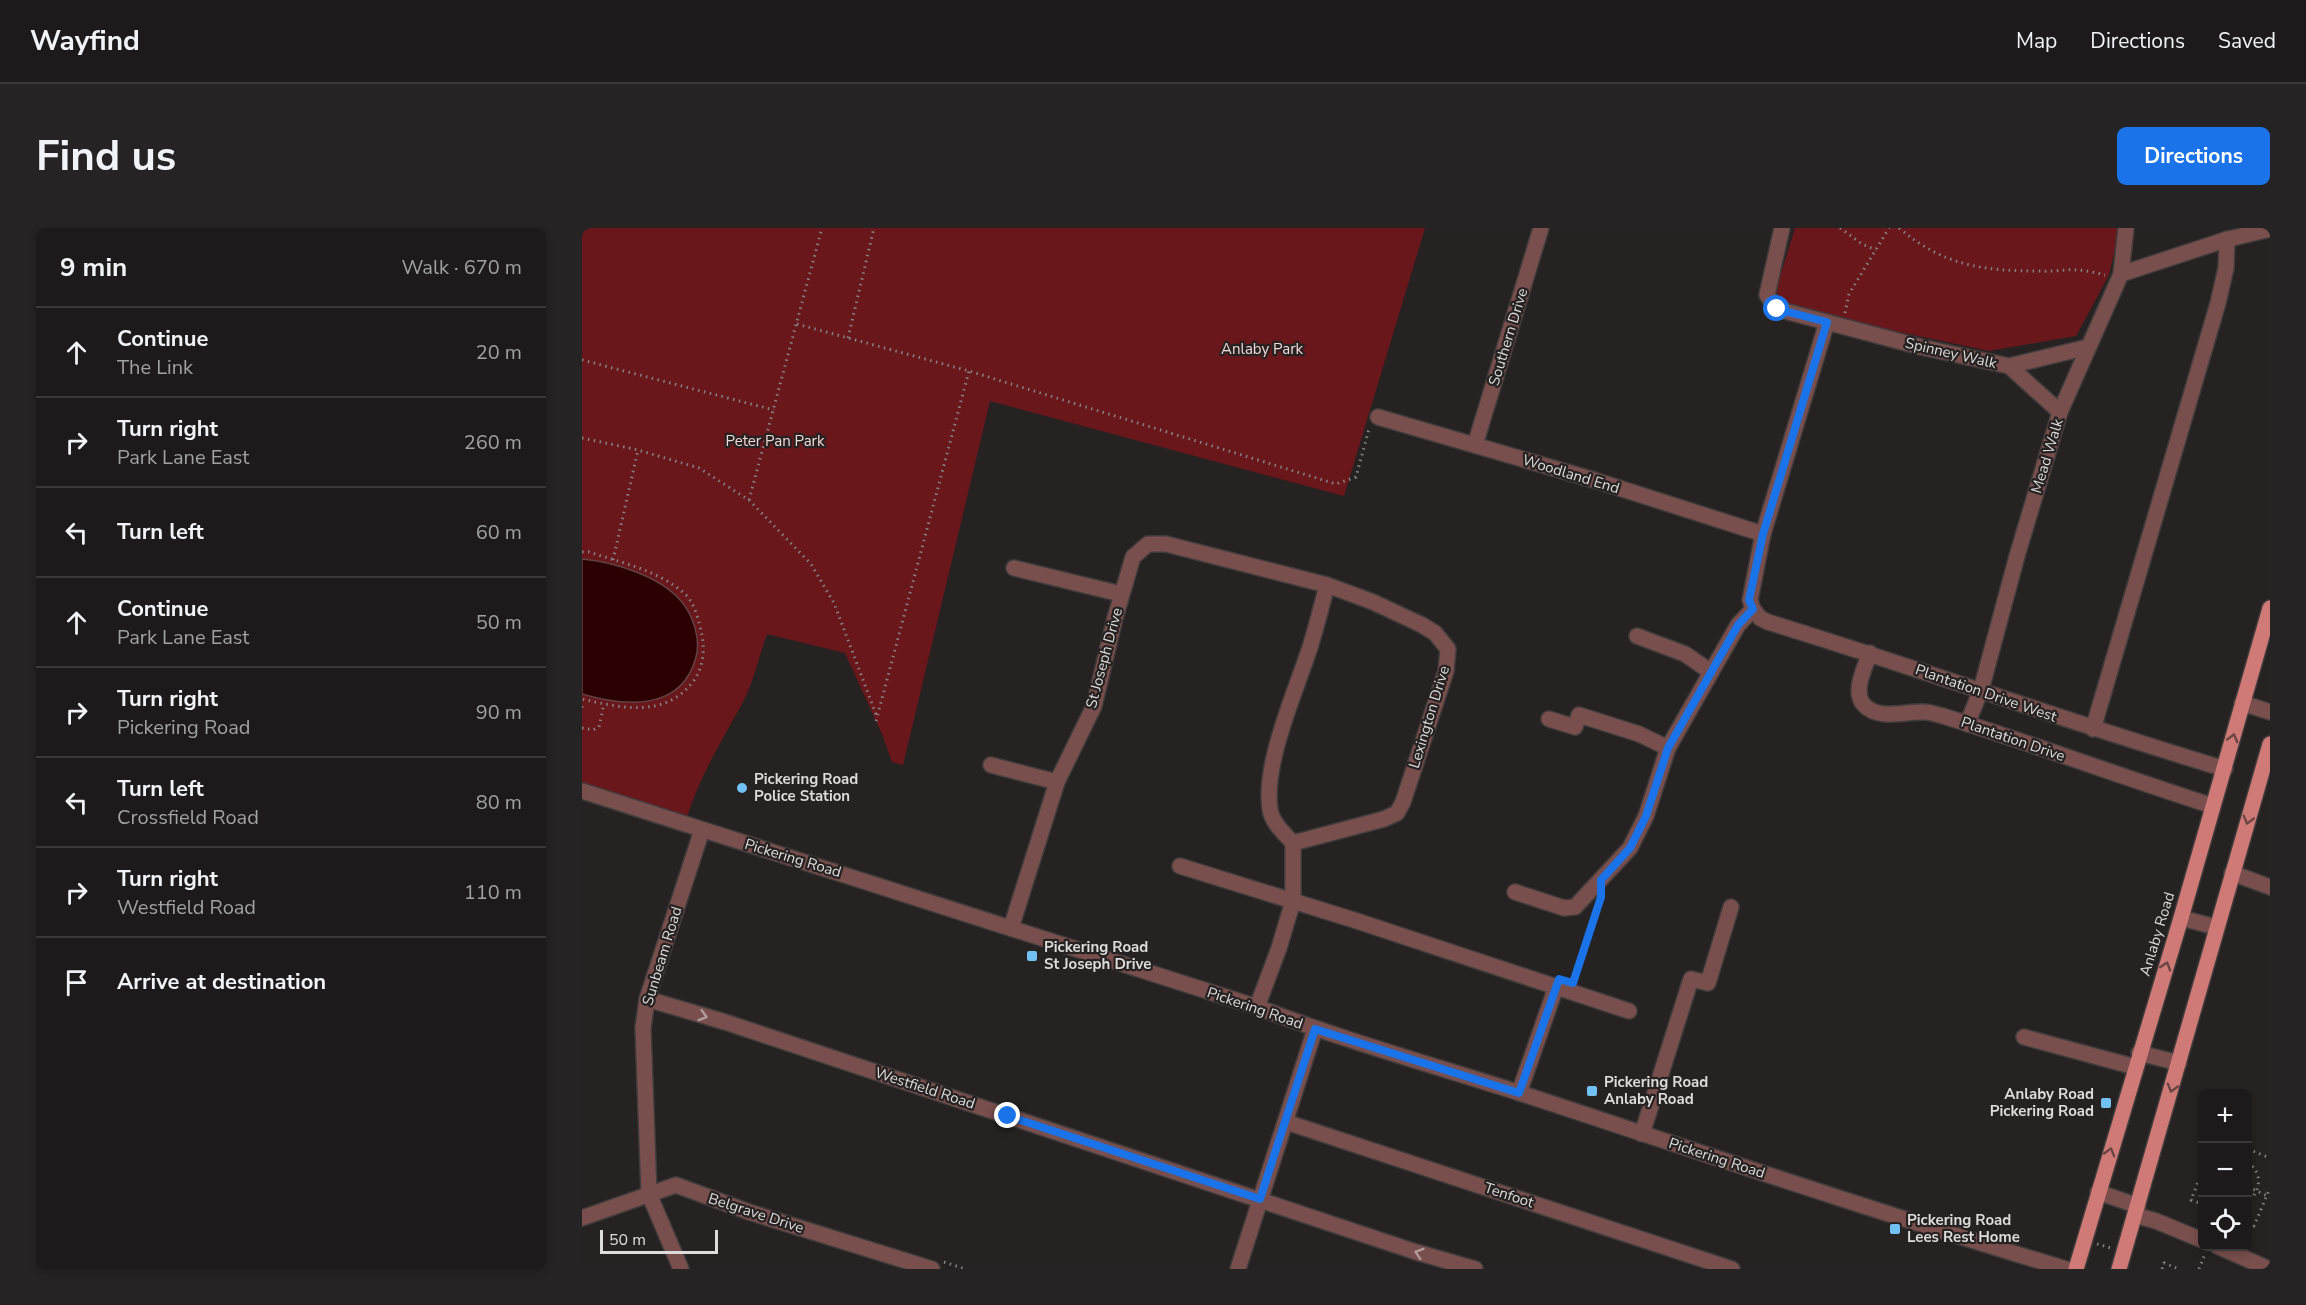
<!DOCTYPE html>
<meta charset="utf-8">
<style>
:root{--surface:#1c1a1a;--page:#252323;--text:#f1f3f6;--muted:#a0a1a2;--line:#3a3839;--accent:#1a73e8}
body{margin:0;font-family:"Nunito Sans",sans-serif;background:var(--page);color:var(--text)}
.controls{position:absolute;right:18px;bottom:18px;display:grid;overflow:hidden;border-radius:9px;box-shadow:0 3px 9px #0003}
.controls button{width:54px;height:54px;display:grid;place-items:center;padding:0;border:0;border-bottom:2px solid var(--line);background:var(--surface);color:var(--text);font:30px sans-serif}
.scale{position:absolute;left:18px;bottom:15px;width:118px;box-sizing:border-box;padding-left:6px;border:3px solid #dedbdb;border-top:0;font-size:16px;line-height:21px;white-space:nowrap;color:#dedbdb;-webkit-text-stroke:4px #262222;paint-order:stroke}
.stop{position:absolute;width:18px;height:18px;margin:-14px;border:4px solid #1a73e8;border-radius:50%;background:#fff}
.stop.end{background:#1a73e8;border-color:#fff;box-shadow:0 2px 6px #0008}
.list{margin:0;padding:0;list-style:none}
h2{display:flex;justify-content:space-between;align-items:center;height:78px;margin:0;padding:0 24px;font-size:26px}
h2 small{font-size:20px;font-weight:400;color:var(--muted)}
.list li{display:grid;grid-template-columns:39px 1fr auto;gap:18px;align-items:center;box-sizing:border-box;height:90px;padding:0 24px;border-top:2px solid var(--line)}
.list b{display:block;font-size:22px;white-space:nowrap}
.list p{margin:0;font-size:20px;white-space:nowrap;color:var(--muted)}
.list em{font-size:20px;font-style:normal;color:var(--muted)}
.icon{flex:none;width:33px;height:33px;fill:none;stroke:currentColor;stroke-width:2;stroke-linecap:round;stroke-linejoin:round}
.map{position:relative;flex:none;width:1688px;height:1041px;overflow:hidden;border-radius:9px}
header{display:flex;align-items:center;gap:36px;box-sizing:border-box;height:84px;padding:0 30px;background:var(--surface);border-bottom:2px solid var(--line)}
header strong{font-size:28px}
nav{display:flex;gap:33px;margin-inline-start:auto;font-size:21px}
.intro{display:flex;align-items:center;justify-content:space-between;box-sizing:border-box;height:144px;padding:0 36px}
h1{margin:0;font-size:42px}
.button{padding:15px 27px;border-radius:9px;background:var(--accent);color:#fff;font-size:21px;font-weight:700}
main{display:flex;gap:36px;padding:0 36px}
aside{flex:1;background:var(--surface);border-radius:9px;box-shadow:0 3px 9px #0003}
.map>svg:first-child{display:block}
</style>
<header>
<strong>Wayfind</strong>
<nav><a>Map</a><a>Directions</a><a>Saved</a></nav>
</header>
<div class="intro"><h1>Find us</h1><a class="button">Directions</a></div>
<main>
<aside>
<h2>9 min<small>Walk · 670 m</small></h2>
<ul class="list">
<li><svg class="icon" aria-label="ahead" viewBox="0 0 24 24"><path d="M12 20V5M6 11l6-6 6 6"/></svg><div><b>Continue</b><p>The Link</p></div><em>20 m</em></li>
<li><svg class="icon" aria-label="right" viewBox="0 0 24 24"><path d="M7 20v-9h11M14 6l5 5-5 5"/></svg><div><b>Turn right</b><p>Park Lane East</p></div><em>260 m</em></li>
<li><svg class="icon" aria-label="left" viewBox="0 0 24 24"><path d="M17 20v-9H6M10 6l-5 5 5 5"/></svg><div><b>Turn left</b></div><em>60 m</em></li>
<li><svg class="icon" aria-label="ahead" viewBox="0 0 24 24"><path d="M12 20V5M6 11l6-6 6 6"/></svg><div><b>Continue</b><p>Park Lane East</p></div><em>50 m</em></li>
<li><svg class="icon" aria-label="right" viewBox="0 0 24 24"><path d="M7 20v-9h11M14 6l5 5-5 5"/></svg><div><b>Turn right</b><p>Pickering Road</p></div><em>90 m</em></li>
<li><svg class="icon" aria-label="left" viewBox="0 0 24 24"><path d="M17 20v-9H6M10 6l-5 5 5 5"/></svg><div><b>Turn left</b><p>Crossfield Road</p></div><em>80 m</em></li>
<li><svg class="icon" aria-label="right" viewBox="0 0 24 24"><path d="M7 20v-9h11M14 6l5 5-5 5"/></svg><div><b>Turn right</b><p>Westfield Road</p></div><em>110 m</em></li>
<li><svg class="icon" aria-label="arrive" viewBox="0 0 24 24"><path d="M6 21V4h12l-3 4 3 4H6"/></svg><div><b>Arrive at destination</b></div></li>
</ul>
</aside>
<div class="map">
<svg width="1688" height="1041" viewBox="0 0 1688 1041">
<rect width="100%" height="100%" fill="#262222"/>
<g fill="#6a171c">
<path d="M0 0H843L762 268 408 173 321 537 310 534 300 506 263 425 185 406C177 428 172 452 162 472 141 511 118 547 105 589L0 557Z"/>
<polygon points="1213,0 1538,0 1527,47 1494,108 1407,123 1265,93 1200,77 1194,62"/>
</g>
<path fill="#2c0003" stroke="#614244" stroke-width="1.5" d="M0 331C32 334 78 348 99 373 111 387 119 411 114 429 100 483 44 479 0 466Z"/>
<g fill="none" stroke-linecap="round" stroke-linejoin="round">
<defs>
<g id="minor">
<polyline points="1200,0 1185,67 1195,81 1339,119 1427,138 1478,184"/>
<polyline points="1539,46 1643,12 1688,1"/>
<polyline points="1427,138 1506,119"/>
<polyline points="796,189 1012,252 1181,306"/>
<polyline points="893,217 959,0"/>
<polyline points="432,340 539,366"/>
<path d="M1171 381 1178 390 1186 394C1339 441 1489 495 1643 541"/>
<polyline points="1055,408 1103,426 1129,444"/>
<path d="M1288 425C1283 439 1270 464 1282 477 1297 493 1324 483 1343 484 1349 484 1355 487 1361 488 1452 516 1540 549 1631 578"/>
<polyline points="1660,475 1688,484"/>
<polyline points="967,491 993,499 997,487 1057,506 1086,520"/>
<polyline points="1385,496 1399,462 1435,328 1478,184 1539,46 1544,0"/>
<polyline points="1511,501 1636,75 1644,40 1645,11"/>
<polyline points="409,537 475,554"/>
<path d="M0 563 675 779C761 812 850 837 938 865 1120 925 1301 986 1484 1041"/>
<path d="M711 615C702 605 690 595 688 581 681 534 715 461 729 416 735 396 740 377 745 357"/>
<polyline points="598,638 775,693 1047,783"/>
<polyline points="1650,645 1688,659"/>
<polyline points="933,664 982,680 993,679 1048,620 1064,588 1086,520 1156,397 1171,381 1168,372 1181,306 1245,94"/>
<polyline points="1599,690 1634,699"/>
<polyline points="429,700 475,554 512,478 533,390 551,329 566,316 584,316 745,357 791,374 840,397 853,405 866,421 864,443 821,574 815,585 802,591 711,615 711,673 697,720 675,779"/>
<polyline points="65,771 143,794 834,1024 893,1041"/>
<polyline points="1442,809 1553,839"/>
<polyline points="1557,825 1597,835"/>
<polyline points="937,865 974,759"/>
<polyline points="704,894 1150,1041"/>
<polyline points="1060,906 1109,751 1126,755 1149,679"/>
<polyline points="1516,964 1556,978"/>
<polyline points="1553,987 1574,993 1620,1012"/>
<polyline points="0,990 94,957 167,984 350,1041"/>
<polyline points="1635,1018 1687,1041"/>
<polyline points="99,1041 67,966 61,800 65,771 120,602"/>
<polyline points="656,1041 733,801"/>
</g>
<g id="major">
<polyline points="1494,1041 1599,690 1688,380"/>
<polyline points="1537,1041 1688,516"/>
</g>
</defs>
<use href="#minor" stroke="#403c3c" stroke-width="18"/>
<use href="#major" stroke="#403c3c" stroke-width="18"/>
<g stroke="#858282" stroke-width="3" stroke-dasharray="1.5 4.5" stroke-linecap="butt">
<polyline points="1258,0 1280,16 1294,22"/>
<path d="M1317 0C1362 38 1401 43 1458 43 1471 44 1483 41 1495 42 1504 42 1514 45 1523 47"/>
<polyline points="1263,85 1267,66 1307,0"/>
<polyline points="215,96 387,143 754,256 774,249 787,201"/>
<polyline points="266,110 292,0"/>
<polyline points="0,132 192,182"/>
<polyline points="0,210 56,222 117,240 167,272 229,336 252,375 295,489"/>
<polyline points="167,272 240,0"/>
<path d="M0 324H7C40 335 76 342 103 366 113 375 117 394 120 407 123 424 121 441 110 455 82 490 39 480 0 471"/>
<polyline points="31,332 56,222"/>
<polyline points="0,478 0,481"/>
<polyline points="294,493 387,143"/>
<polyline points="0,500 11,502 17,499 22,476"/>
<polyline points="993,750 1017,676"/>
<polyline points="1666,921 1688,930"/>
<path d="M1666 934C1680 945 1680 962 1666 973"/>
<polyline points="1620,944 1609,972 1620,976"/>
<polyline points="1666,959 1688,969"/>
<polyline points="1666,995 1672,998 1688,960"/>
<polyline points="1515,1016 1529,1020"/>
<polyline points="362,1034 383,1041"/>
<polyline points="1580,1041 1582,1035 1597,1041"/>
<polyline points="1617,1041 1623,1026"/>
</g>
<use href="#minor" stroke="#794f4d" stroke-width="15"/>
<use href="#major" stroke="#cf7a76" stroke-width="15"/>
</g>
<defs><path id="oneway-chevron" d="M-2-3.5L2.5 0L-2 3.5" fill="none" stroke-width="1.6" stroke-linecap="round" stroke-linejoin="round" transform="scale(1.5)"/></defs>
<g stroke="#6a4544">
<use href="#oneway-chevron" transform="translate(1651 510) rotate(-75)"/>
<use href="#oneway-chevron" transform="translate(1666 592) rotate(106)"/>
<use href="#oneway-chevron" transform="translate(1584 738) rotate(-73)"/>
<use href="#oneway-chevron" transform="translate(1590 860) rotate(106)"/>
<use href="#oneway-chevron" transform="translate(1528 924) rotate(-74)"/>
</g>
<g stroke="#b19c9b">
<use href="#oneway-chevron" transform="translate(121 788) rotate(16)"/>
<use href="#oneway-chevron" transform="translate(837 1025) rotate(-163)"/>
</g>
<g fill="none" stroke-linecap="round" stroke-linejoin="round">
<polyline stroke="#1a73e8" stroke-width="8" points="426,888 678,971 733,801 937,865 977,751 991,755 1019,669 1019,652 1048,620 1064,588 1086,520 1156,397 1171,381 1167,372 1181,306 1245,94 1195,81"/>
</g>
<g fill="#71c1f5" stroke="#262222" stroke-width="2">
<circle cx="160" cy="560" r="6"/>
<rect x="444" y="722" width="12" height="12" rx="3"/>
<rect x="1004" y="857" width="12" height="12" rx="3"/>
<rect x="1518" y="869" width="12" height="12" rx="3"/>
<rect x="1307" y="995" width="12" height="12" rx="3"/>
</g>
<g text-anchor="middle" dominant-baseline="central" stroke-width="4.5" stroke-linejoin="round" paint-order="stroke">
<g font-size="15" fill="#dedbdb" stroke="#262222">
<text transform="translate(926 109) rotate(-73)">Southern Drive</text>
<text transform="translate(1369 125) rotate(13)">Spinney Walk</text>
<text transform="translate(1465 228) rotate(-73)">Mead Walk</text>
<text transform="translate(989 246) rotate(17)">Woodland End</text>
<text transform="translate(522 430) rotate(-75)">St Joseph Drive</text>
<text transform="translate(1404 465) rotate(19)">Plantation Drive West</text>
<text transform="translate(847 489) rotate(-73)">Lexington Drive</text>
<text transform="translate(1431 511) rotate(19)">Plantation Drive</text>
<text transform="translate(211 630) rotate(17)">Pickering Road</text>
<text transform="translate(1575 706) rotate(-73)">Anlaby Road</text>
<text transform="translate(80 728) rotate(-73)">Sunbeam Road</text>
<text transform="translate(673 780) rotate(19)">Pickering Road</text>
<text transform="translate(343 860) rotate(18)">Westfield Road</text>
<text transform="translate(1135 930) rotate(18)">Pickering Road</text>
<text transform="translate(927 967) rotate(18)">Tenfoot</text>
<text transform="translate(174 985) rotate(18)">Belgrave Drive</text>
</g>
<g font-size="15" fill="#f3d7d5" stroke="#262222">
<text x="680" y="121">Anlaby Park</text>
<text x="193" y="213">Peter Pan Park</text>
</g>
<g font-size="15" font-weight="bold" fill="#dedbdb" stroke="#262222" text-anchor="start">
<text x="172" y="551">Pickering Road<tspan x="172" dy="17">Police Station</tspan></text>
<text x="462" y="719">Pickering Road<tspan x="462" dy="17">St Joseph Drive</tspan></text>
<text x="1022" y="854">Pickering Road<tspan x="1022" dy="17">Anlaby Road</tspan></text>
<text x="1512" y="866" text-anchor="end">Anlaby Road<tspan x="1512" dy="17">Pickering Road</tspan></text>
<text x="1325" y="992">Pickering Road<tspan x="1325" dy="17">Lees Rest Home</tspan></text>
</g>
</g>
</svg>
<div class="controls">
<button>+</button>
<button>−</button>
<button><svg class="icon" aria-label="locate" viewBox="0 0 24 24"><circle cx="12" cy="12" r="6"/><path d="M12 2v4M12 18v4M2 12h4M18 12h4"/></svg></button>
</div>
<div class="scale">50 m</div>
<div class="stop" style="left:1195px;top:81px"></div>
<div class="stop end" style="left:426px;top:888px"></div>
</div>
</main>
